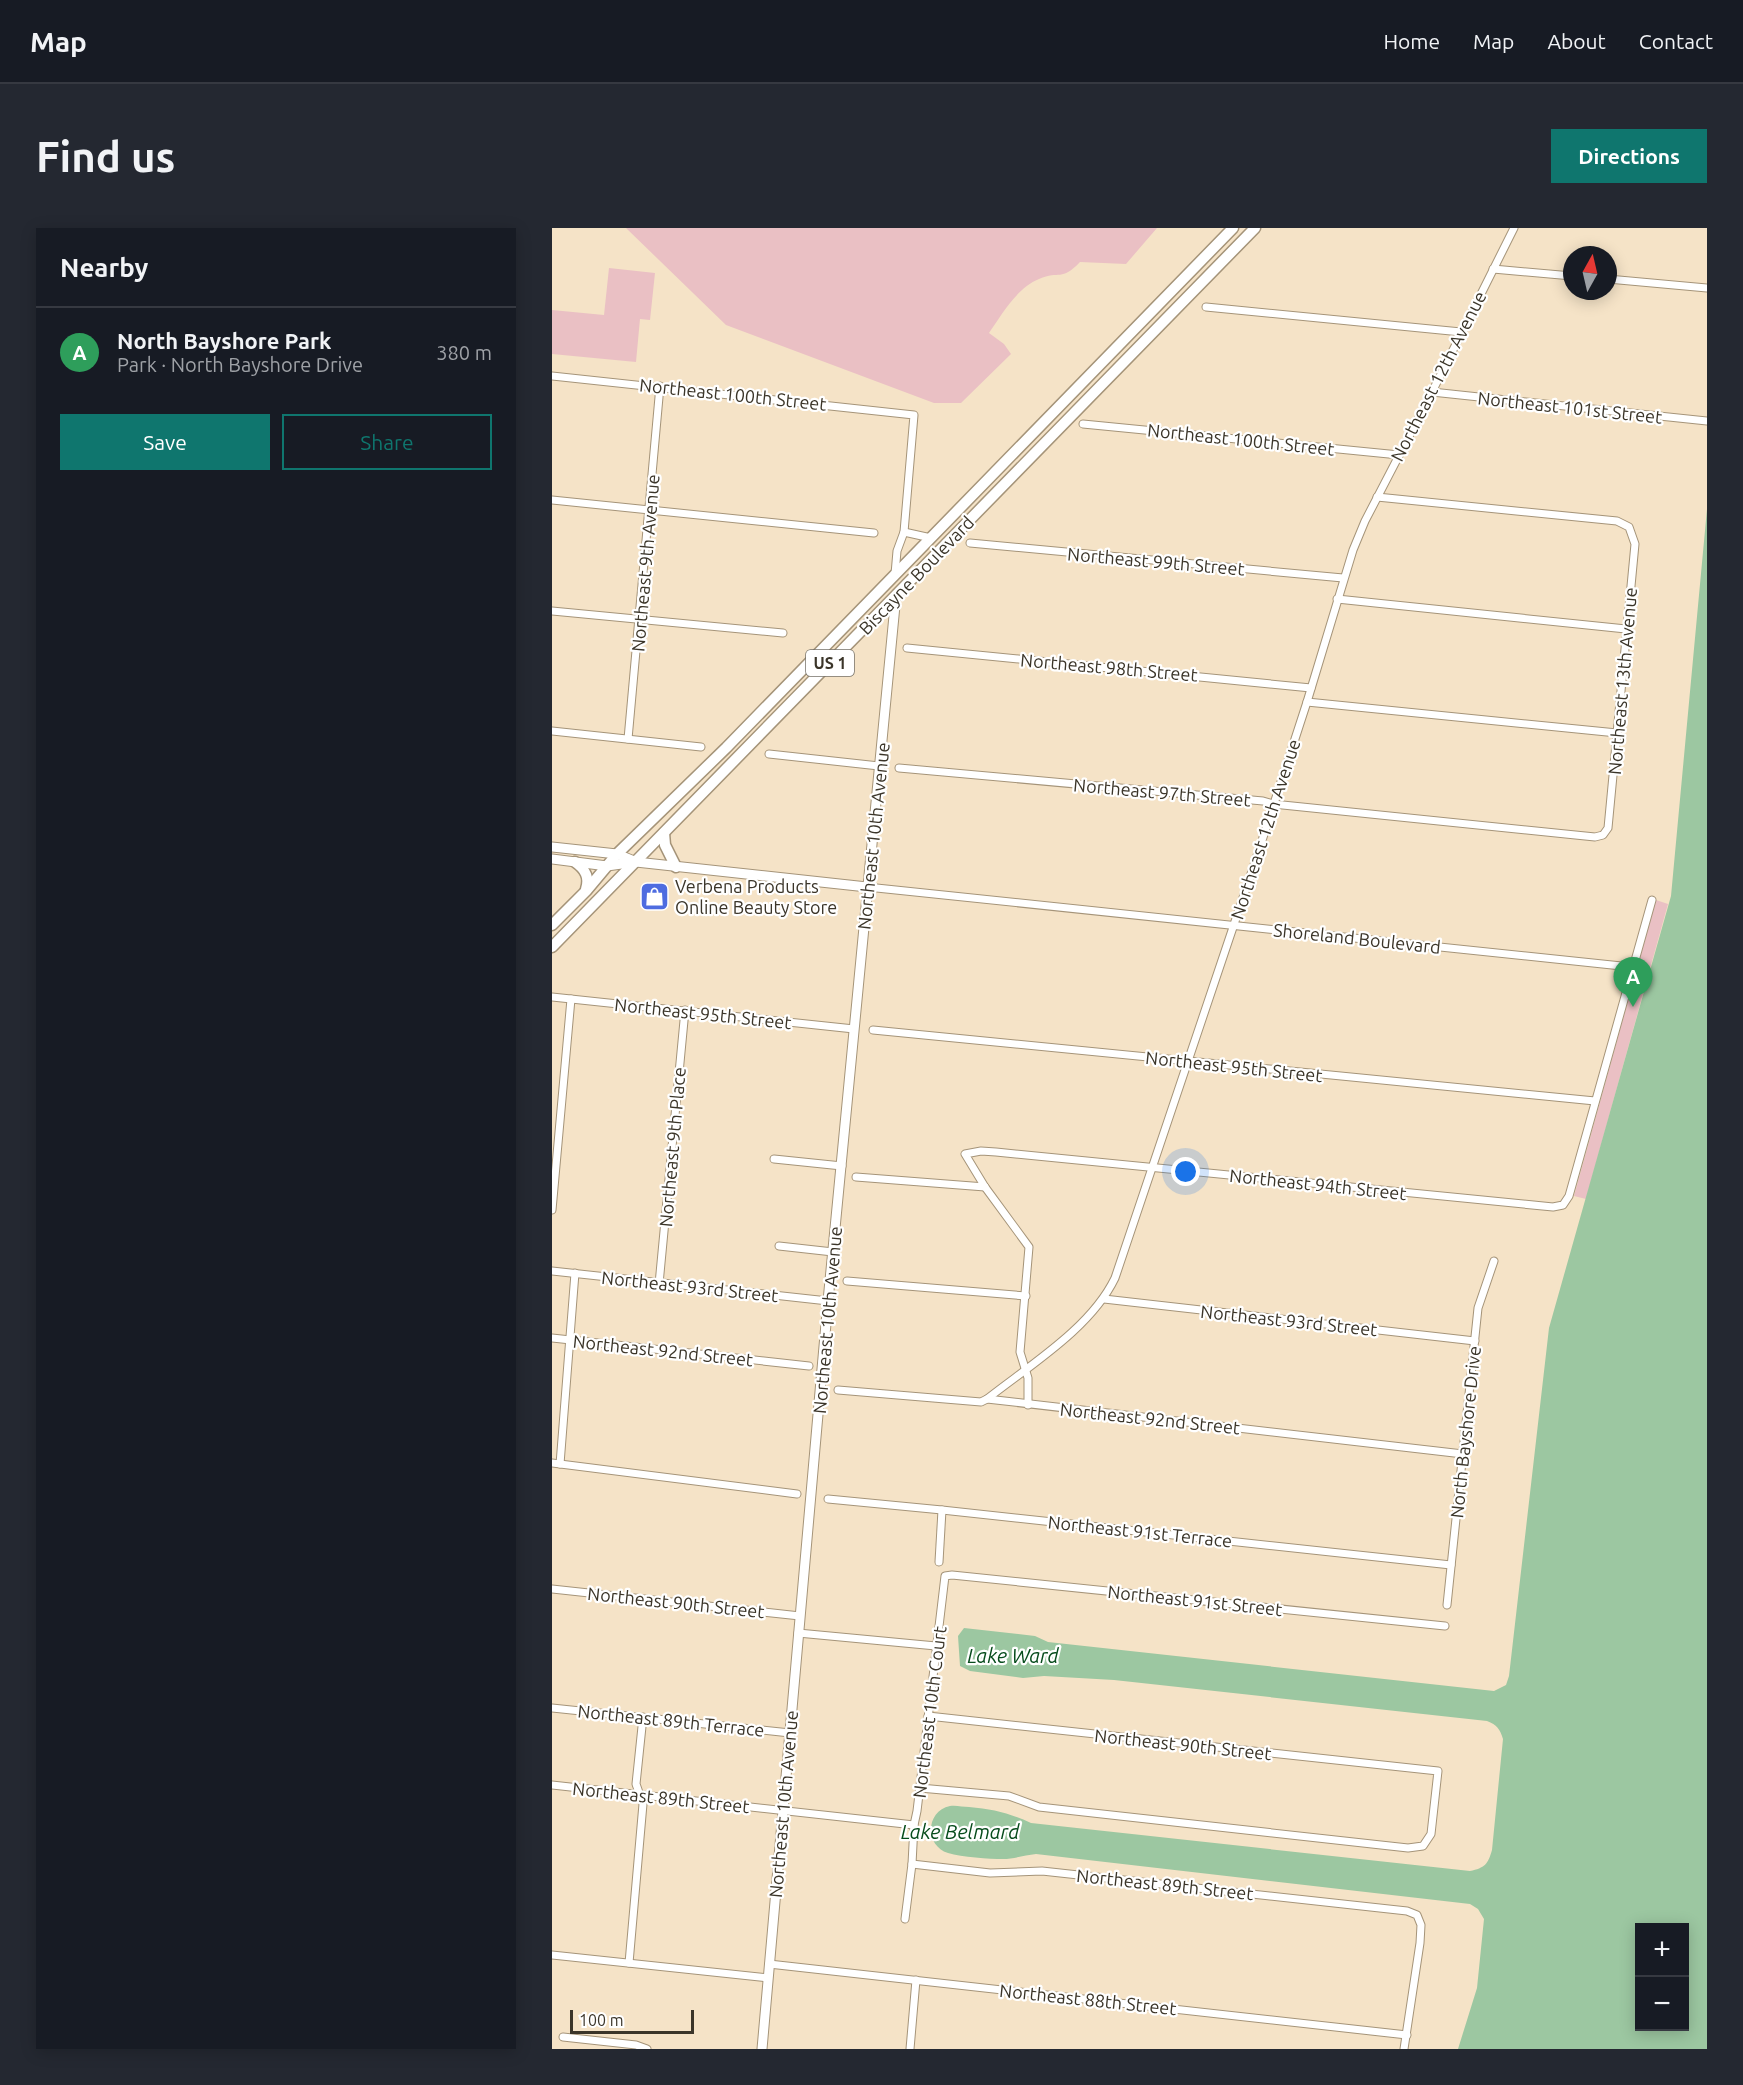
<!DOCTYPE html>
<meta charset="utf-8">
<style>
:root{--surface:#171b24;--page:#242831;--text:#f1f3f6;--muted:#9ea1a6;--line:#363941;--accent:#0f766e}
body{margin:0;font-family:Ubuntu,sans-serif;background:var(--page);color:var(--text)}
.controls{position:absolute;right:18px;bottom:18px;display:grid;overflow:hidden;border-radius:0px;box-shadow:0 3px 15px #0003}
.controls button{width:54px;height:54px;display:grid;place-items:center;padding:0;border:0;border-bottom:2px solid var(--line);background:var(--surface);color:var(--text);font:30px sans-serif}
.compass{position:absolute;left:1011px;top:18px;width:54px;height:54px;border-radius:50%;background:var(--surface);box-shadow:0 3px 15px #0003;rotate:8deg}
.scale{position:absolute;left:18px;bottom:15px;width:124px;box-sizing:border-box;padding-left:6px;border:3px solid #3b3529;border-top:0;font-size:16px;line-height:21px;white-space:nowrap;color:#3b3529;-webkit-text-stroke:4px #fff;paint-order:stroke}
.you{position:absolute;left:634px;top:944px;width:21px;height:21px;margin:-15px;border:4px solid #fff;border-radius:50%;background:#1a73e8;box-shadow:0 0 0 9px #1a73e833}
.badge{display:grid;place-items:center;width:39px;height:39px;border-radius:50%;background:var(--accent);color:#fff;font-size:20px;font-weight:700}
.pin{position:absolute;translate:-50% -50px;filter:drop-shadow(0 2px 3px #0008)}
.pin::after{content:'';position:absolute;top:32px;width:21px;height:18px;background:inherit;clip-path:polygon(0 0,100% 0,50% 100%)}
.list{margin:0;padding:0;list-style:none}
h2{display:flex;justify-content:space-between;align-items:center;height:78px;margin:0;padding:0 24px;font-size:26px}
h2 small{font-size:20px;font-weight:400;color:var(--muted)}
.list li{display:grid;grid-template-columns:39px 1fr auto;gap:18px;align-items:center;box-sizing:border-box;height:90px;padding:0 24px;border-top:2px solid var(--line)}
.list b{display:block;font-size:22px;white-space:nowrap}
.list p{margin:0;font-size:20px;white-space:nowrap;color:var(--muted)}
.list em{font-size:20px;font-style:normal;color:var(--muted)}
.actions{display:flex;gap:12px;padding:18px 24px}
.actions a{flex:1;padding:14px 0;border:2px solid var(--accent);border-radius:0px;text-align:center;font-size:21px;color:var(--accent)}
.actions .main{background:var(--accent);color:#fff}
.map{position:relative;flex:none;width:1155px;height:1821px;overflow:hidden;border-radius:0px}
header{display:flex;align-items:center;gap:36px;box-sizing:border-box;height:84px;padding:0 30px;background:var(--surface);border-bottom:2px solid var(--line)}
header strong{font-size:28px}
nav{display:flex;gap:33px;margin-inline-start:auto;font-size:21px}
.intro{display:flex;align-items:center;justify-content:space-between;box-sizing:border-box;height:144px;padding:0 36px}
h1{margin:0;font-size:42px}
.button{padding:15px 27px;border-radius:0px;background:var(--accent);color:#fff;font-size:21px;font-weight:700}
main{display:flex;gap:36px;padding:0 36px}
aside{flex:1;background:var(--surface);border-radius:0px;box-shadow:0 3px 15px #0003}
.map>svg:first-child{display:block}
</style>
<header>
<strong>Map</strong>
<nav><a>Home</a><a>Map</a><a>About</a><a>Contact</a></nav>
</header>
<div class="intro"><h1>Find us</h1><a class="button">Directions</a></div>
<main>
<aside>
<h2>Nearby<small></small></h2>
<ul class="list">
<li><span class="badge" style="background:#2e9e5b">A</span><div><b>North Bayshore Park</b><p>Park · North Bayshore Drive</p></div><em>380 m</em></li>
</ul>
<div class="actions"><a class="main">Save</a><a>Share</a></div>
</aside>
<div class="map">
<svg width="1155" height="1821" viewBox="0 0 1155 1821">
<rect width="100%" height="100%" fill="#f5e3c7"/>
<g fill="#eac0c4">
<path d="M74 0H605L574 36 528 34C509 54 508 42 487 51 465 60 450 86 437 105L452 116 459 126 409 175H382L174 97Z"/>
<polygon points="57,40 103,45 98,92 88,91 84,134 0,126 0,82 52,87"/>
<polygon points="1104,672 1116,676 1034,971 1022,968"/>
</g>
<path fill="#9cc7a1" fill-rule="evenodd" d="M1155 281V1821H906L925 1760 932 1691 926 1681 918 1676 484 1626C473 1627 462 1631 451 1631 437 1631 410 1629 396 1625 372 1617 374 1583 398 1578 404 1577 411 1579 417 1579 441 1581 457 1585 479 1595L918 1643C933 1640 936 1636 940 1622L951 1511C948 1501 945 1497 935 1493L562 1452 492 1448 471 1450 418 1443 408 1438 406 1408 412 1400 483 1408 496 1414 942 1463 954 1457 957 1448 997 1100 1119 668ZM1088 1700H1132V1798H1088Z"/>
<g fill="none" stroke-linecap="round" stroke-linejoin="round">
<defs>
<g id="street">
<polyline points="941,41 1020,48"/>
<polyline points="1056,51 1155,60"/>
<polyline points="654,79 909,104"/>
<polyline points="0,148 362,187 352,304 345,323 343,346"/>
<polyline points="880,164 1155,193"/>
<polyline points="531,196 847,227"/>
<polyline points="0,272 322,305"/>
<polyline points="352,304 379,310"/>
<polyline points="418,315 791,350"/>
<polyline points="785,371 1074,401"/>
<polyline points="0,383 231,405"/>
<polyline points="355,420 759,460"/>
<polyline points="755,474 1065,505"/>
<polyline points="0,503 149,519"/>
<polyline points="76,511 108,158"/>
<polyline points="217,526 327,538"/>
<polyline points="347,540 711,573 721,576 1043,609 1051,607 1056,600 1083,316 1077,299 1065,293 825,269"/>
<polyline points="315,659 1079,739"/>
<polyline points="0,769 302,801"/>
<polyline points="321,802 1043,873"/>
<polyline points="222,931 290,938"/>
<polyline points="304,949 433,959"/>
<polyline points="0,982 19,771"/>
<polyline points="227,1018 281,1024"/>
<polyline points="0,1043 276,1073"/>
<polyline points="295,1053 474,1068"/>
<polyline points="107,1056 133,782"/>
<polyline points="552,1071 923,1113"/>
<polyline points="0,1110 257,1138"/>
<polyline points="286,1162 429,1174 435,1171 911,1226"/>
<path d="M435 1171C478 1137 539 1100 563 1050L704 631 755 474 801 322 813 293 880 164 962 0"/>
<polyline points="476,1177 476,1150 468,1124 477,1019 433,959 413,926 429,923 444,924 1001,979 1011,977 1017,968 1100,672"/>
<polyline points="0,1235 245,1266"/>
<polyline points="8,1236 23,1045"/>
<polyline points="276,1271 390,1282 899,1337"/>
<polyline points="387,1334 390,1282"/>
<polyline points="0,1361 248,1388"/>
<polyline points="895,1377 926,1080 942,1033"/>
<polyline points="246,1405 384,1418"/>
<polyline points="0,1480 238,1505"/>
<polyline points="0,1557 362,1597"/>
<polyline points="368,1560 457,1568 487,1579 856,1620 871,1618 879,1606 886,1543 376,1488"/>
<polyline points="360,1636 438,1645 490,1643 855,1683 865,1687 869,1697 868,1715 852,1821"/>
<polyline points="353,1691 360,1636 362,1597 365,1583 393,1348 400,1347 893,1398"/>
<polyline points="0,1727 216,1750"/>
<polyline points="77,1735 91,1576 84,1556 91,1489"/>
<polyline points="217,1736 855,1807"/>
<polyline points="11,1809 84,1817 95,1821"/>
<polyline points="358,1821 364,1752"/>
</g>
<g id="secondary">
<polyline points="0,619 65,626 82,633"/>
<polyline points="0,631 55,638 84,634 315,659"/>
<polyline points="210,1821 276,1073 344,367"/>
</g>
<g id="primary">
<polyline points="112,605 113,617 124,639"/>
<path d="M23 634C33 641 38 649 34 661"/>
<polyline points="0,697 34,663 65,626 174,520 681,0"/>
<polyline points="0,719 703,0"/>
</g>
</defs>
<use href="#street" stroke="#a59479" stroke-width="9"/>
<use href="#secondary" stroke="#a59479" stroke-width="11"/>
<use href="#primary" stroke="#a59479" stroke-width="13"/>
<use href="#street" stroke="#fff" stroke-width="7"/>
<use href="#secondary" stroke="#fff" stroke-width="9"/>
<use href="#primary" stroke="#fff" stroke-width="10"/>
</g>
<defs>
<symbol id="shop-square" viewBox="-11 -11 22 22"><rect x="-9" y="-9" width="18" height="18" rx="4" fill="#4e6ce0" stroke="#fff"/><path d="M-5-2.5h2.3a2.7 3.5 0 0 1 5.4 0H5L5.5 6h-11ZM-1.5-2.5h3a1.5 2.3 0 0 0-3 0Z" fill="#fff"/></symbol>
</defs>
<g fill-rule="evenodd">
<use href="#shop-square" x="86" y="652" width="33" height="33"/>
</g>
<g text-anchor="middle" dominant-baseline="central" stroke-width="4.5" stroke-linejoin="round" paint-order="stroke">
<rect fill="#fff" stroke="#767269" stroke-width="1.5" x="254" y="422" width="48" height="26" rx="4.5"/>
<g font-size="16" font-weight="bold" fill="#3b3529">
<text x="278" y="435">US 1</text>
</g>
<g font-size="18" fill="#3b3529" stroke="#fff">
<text transform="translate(886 148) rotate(-63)">Northeast 12th Avenue</text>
<text transform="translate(181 166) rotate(6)">Northeast 100th Street</text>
<text transform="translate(1018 179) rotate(6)">Northeast 101st Street</text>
<text transform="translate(689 211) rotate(6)">Northeast 100th Street</text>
<text transform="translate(604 333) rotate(5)">Northeast 99th Street</text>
<text transform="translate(93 335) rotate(-85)">Northeast 9th Avenue</text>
<text transform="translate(364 347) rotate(-46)">Biscayne Boulevard</text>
<text transform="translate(557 439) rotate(5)">Northeast 98th Street</text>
<text transform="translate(1070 453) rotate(-85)">Northeast 13th Avenue</text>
<text transform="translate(610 564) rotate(5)">Northeast 97th Street</text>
<text transform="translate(713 601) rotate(-72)">Northeast 12th Avenue</text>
<text transform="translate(321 608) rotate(-84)">Northeast 10th Avenue</text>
<text transform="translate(805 710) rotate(6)">Shoreland Boulevard</text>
<text transform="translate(151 785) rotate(6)">Northeast 95th Street</text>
<text transform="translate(682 838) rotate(6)">Northeast 95th Street</text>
<text transform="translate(120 919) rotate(-85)">Northeast 9th Place</text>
<text transform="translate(766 956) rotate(6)">Northeast 94th Street</text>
<text transform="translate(138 1058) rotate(6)">Northeast 93rd Street</text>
<text transform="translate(275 1092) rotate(-85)">Northeast 10th Avenue</text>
<text transform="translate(737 1092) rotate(6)">Northeast 93rd Street</text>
<text transform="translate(111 1122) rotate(6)">Northeast 92nd Street</text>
<text transform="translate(598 1190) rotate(6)">Northeast 92nd Street</text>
<text transform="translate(913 1204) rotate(-84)">North Bayshore Drive</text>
<text transform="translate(588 1303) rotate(6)">Northeast 91st Terrace</text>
<text transform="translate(643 1372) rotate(6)">Northeast 91st Street</text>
<text transform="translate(124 1374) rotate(6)">Northeast 90th Street</text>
<text transform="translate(377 1484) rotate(-83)">Northeast 10th Court</text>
<text transform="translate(119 1492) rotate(6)">Northeast 89th Terrace</text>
<text transform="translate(631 1516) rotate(6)">Northeast 90th Street</text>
<text transform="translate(109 1569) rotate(6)">Northeast 89th Street</text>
<text transform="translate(231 1576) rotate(-85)">Northeast 10th Avenue</text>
<text transform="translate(613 1656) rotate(6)">Northeast 89th Street</text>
<text transform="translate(536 1771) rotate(6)">Northeast 88th Street</text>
</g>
<g font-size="18" fill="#3b3529" stroke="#fff" text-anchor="start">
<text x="123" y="658">Verbena Products<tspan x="123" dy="21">Online Beauty Store</tspan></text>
</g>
<g font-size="20" font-style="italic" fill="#074c1c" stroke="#fff">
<text x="461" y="1427">Lake Ward</text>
<text x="408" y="1603">Lake Belmard</text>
</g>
</g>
</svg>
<div class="controls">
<button>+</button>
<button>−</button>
</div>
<svg class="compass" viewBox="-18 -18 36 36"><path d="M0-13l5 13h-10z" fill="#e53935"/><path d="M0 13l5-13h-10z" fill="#9ea1a6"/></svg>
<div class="scale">100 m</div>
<div class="you"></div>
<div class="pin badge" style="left:1081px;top:779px;background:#2e9e5b">A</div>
</div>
</main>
